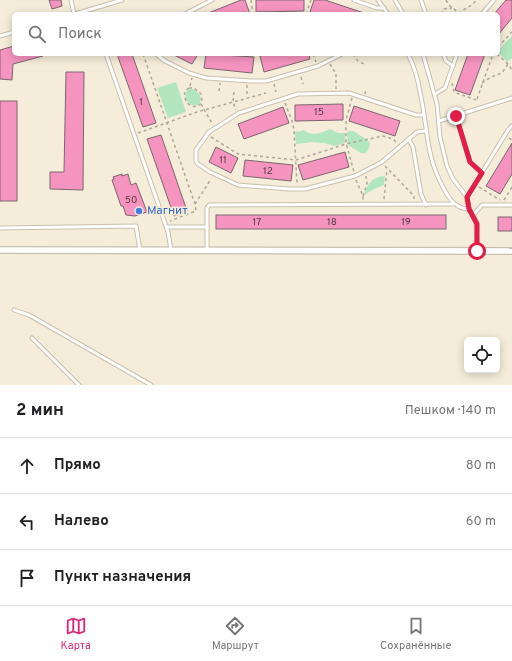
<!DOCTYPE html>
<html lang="ru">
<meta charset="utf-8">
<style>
:root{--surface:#fff;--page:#f2f2f2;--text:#202124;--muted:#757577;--line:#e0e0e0;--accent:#db2777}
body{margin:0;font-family:Overpass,sans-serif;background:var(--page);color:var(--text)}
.controls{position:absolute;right:12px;bottom:12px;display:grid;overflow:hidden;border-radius:6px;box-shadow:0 2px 10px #0003}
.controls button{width:36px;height:36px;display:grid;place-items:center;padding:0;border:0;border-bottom:1px solid var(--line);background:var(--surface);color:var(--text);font:20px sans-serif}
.stop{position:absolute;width:12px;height:12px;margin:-9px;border:3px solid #e11d48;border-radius:50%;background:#fff}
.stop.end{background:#e11d48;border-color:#fff;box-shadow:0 1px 4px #0008}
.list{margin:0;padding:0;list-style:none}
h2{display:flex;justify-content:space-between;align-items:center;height:52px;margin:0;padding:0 16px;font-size:17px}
h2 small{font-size:13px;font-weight:400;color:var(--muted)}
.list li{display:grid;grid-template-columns:26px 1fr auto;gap:12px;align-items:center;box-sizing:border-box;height:56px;padding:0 16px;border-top:1px solid var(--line)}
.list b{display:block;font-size:15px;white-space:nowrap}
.list em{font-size:13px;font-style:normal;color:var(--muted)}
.icon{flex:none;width:22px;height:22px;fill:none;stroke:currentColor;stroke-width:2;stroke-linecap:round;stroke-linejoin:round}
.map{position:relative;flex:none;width:512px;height:385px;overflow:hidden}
.search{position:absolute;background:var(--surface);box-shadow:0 2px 10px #0003;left:12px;right:12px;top:12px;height:44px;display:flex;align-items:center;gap:10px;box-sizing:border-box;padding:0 14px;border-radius:6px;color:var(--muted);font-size:15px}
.sheet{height:220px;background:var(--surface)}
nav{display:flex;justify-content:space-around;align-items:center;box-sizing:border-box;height:56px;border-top:1px solid var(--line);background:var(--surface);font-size:11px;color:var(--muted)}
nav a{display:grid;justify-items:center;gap:2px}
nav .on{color:var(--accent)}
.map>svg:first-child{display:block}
</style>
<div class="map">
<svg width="512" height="385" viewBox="0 0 512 385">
<rect width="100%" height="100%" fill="#f5ecd9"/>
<g fill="#b2e6bd">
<polygon points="512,36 512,58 507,62 498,52 502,46"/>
<polygon points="176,82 186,112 168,118 157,88"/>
<path d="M189 89H194L200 95C205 112 182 107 186 92Z"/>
<path d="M330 129 338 133H345V143L335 146 324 143 313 142 296 144 295 131 298 132 304 130C311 137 322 133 330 129Z"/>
<path d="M350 131C355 131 356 133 359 135 369 141 374 141 366 153H361L348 145 347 132Z"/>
<path d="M385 176 384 185 374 189 364 195C368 183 372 177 385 176Z"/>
</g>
<g fill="#f694c0" stroke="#7a666e">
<polygon points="49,0 61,0 62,6 52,9"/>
<polygon points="241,0 245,0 250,14 206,14"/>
<polygon points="256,0 304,0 304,11 256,12"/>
<polygon points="314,0 325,0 364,13 363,14 316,14 310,12"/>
<polygon points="506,0 512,0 512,18 498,35 498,14 494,14"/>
<polygon points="14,46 14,54 43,54 43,56 13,64 12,80 0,79 0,50"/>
<polygon points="117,54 132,54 156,123 143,127"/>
<polygon points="172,54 198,54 192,64"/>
<polygon points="206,54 254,57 252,73 204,68"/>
<polygon points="267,54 309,54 310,59 264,72 260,56"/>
<polygon points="468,54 485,54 470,95 455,90"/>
<polygon points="66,72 84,72 83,190 50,189 50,172 64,172"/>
<rect x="0" y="101" width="17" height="100"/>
<polygon points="343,104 343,120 295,121 295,105"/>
<polygon points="354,106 400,121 395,136 349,121"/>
<polygon points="283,107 289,123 244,139 238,124"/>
<polygon points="161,135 187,211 174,216 147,139"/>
<polygon points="512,143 512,174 500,194 486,186"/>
<polygon points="216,147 238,158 231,173 209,162"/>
<polygon points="345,152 349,167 303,180 298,165"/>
<polygon points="245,160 293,165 291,181 243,176"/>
<polygon points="122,174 122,176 128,174 131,185 136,183 147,212 135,216 126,215 123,206 121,206 112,180 114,179 113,177"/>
<rect x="216" y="215" width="230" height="14"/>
<rect x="498" y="217" width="14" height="14"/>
</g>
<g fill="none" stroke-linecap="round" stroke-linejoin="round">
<defs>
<g id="lane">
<polyline points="71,0 74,14"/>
<polyline points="354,0 377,8 384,8"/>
<polyline points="378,0 388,14"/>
<polyline points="395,0 403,14"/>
<polyline points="421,0 426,14"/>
<polyline points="75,14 122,0"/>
<polyline points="185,14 212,0"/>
<polyline points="482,14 494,0"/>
<polyline points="0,36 14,32"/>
<polyline points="106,54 168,232 171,250"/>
<polyline points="156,54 165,61 189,73 206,78 251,81 266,81 318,66 342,54"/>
<path d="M408 54C414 66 418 79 420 92 428 126 425 155 443 187 449 199 456 209 469 209"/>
<polyline points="423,54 437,104 440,137 447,166 453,179 467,197 469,209 476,221 477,251"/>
<polyline points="443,54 446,61 453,66"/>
<polyline points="435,94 445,88 457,54"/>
<polyline points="423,115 416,115 349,93 298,94 239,113 209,132 196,150 196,161 198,164 210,172 238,185 289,189 305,189 355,176 382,162 417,132 425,131"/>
<polyline points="456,115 470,162 482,173"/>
<polyline points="439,121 512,98"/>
<polyline points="409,140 413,147 421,194 426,205"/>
<polyline points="467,197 508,130 512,126"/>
<polyline points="473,215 482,205 512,205"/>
<polyline points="167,227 207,227"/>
<polyline points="0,228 136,226 140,250"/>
<polyline points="207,250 207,208 209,205 454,204"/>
<polyline points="14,310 29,315 151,385"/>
<polyline points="32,338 79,385"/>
</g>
<polyline id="street" points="0,250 512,251"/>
</defs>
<use href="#lane" stroke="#c8c0ad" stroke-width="5"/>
<use href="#street" stroke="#c8c0ad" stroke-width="8"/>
<g stroke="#aea798" stroke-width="1.5" stroke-dasharray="3 3" stroke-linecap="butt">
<polyline points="251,0 253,14"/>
<polyline points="446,0 449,5 460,14"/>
<polyline points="306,14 311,0"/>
<polyline points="442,14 443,9 452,8"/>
<path d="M459 14C464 8 472 7 476 0"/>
<polyline points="498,47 512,32"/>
<polyline points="143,54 195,204 196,211 170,221"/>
<polyline points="313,54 316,62"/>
<polyline points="353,54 358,61 364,64"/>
<polyline points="497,54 508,64 512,70"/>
<polyline points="330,64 336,74 336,89"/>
<polyline points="301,77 303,84"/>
<polyline points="452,83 454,92 476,100"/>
<polyline points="482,83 491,77 502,73 508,64"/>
<polyline points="274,84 276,92"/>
<polyline points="190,86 192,78"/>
<path d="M189 88H194L201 94 202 102C194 113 182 102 185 91Z"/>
<polyline points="219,91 220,83"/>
<polyline points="234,92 233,102 236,110"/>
<polyline points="247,94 247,85"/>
<polyline points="365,94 366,89"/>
<polyline points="352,98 346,120 346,143 354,172"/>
<polyline points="477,99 493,54"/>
<polyline points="285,103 292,121 294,130 297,184"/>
<polyline points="201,104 213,125"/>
<polyline points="138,133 197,112 266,93"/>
<polyline points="211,137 238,154 296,160 346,144 383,136 393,139 397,143"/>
<polyline points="509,138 512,140"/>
<polyline points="385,166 414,196 414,199"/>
<polyline points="356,180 363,196 363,200"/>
<polyline points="479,187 500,200"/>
<polyline points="363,196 367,184 366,176"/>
<polyline points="384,199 387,169"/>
<polyline points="504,200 512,187"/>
<polyline points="195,204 211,179"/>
</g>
<use href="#lane" stroke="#fff" stroke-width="3"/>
<use href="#street" stroke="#fff" stroke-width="5.5"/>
</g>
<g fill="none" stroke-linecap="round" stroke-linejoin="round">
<polyline stroke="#e11d48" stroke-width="5" points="456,116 470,162 482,173 467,197 469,209 477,224 477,251"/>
</g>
<circle fill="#3f7fe0" stroke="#f5ecd9" stroke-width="1.5" cx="139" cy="211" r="4"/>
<g text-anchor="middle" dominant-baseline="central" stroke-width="3" stroke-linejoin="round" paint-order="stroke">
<g font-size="10" fill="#54393f">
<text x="141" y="102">1</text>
<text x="319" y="112">15</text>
<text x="223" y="160">11</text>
<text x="268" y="171">12</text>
<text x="131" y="200">50</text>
<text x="257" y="222">17</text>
<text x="332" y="222">18</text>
<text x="406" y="222">19</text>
</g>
<g font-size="12" fill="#366cbe" stroke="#f5ecd9" text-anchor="start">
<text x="147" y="211">Магнит</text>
</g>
</g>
</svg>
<div class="controls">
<button><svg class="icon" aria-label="locate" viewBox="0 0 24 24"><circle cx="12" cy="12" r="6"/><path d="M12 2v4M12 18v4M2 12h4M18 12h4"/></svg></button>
</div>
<div class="stop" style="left:477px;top:251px"></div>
<div class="stop end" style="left:456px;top:116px"></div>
<div class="search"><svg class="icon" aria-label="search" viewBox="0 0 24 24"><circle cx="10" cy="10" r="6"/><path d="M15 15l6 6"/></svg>Поиск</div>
</div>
<section class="sheet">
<h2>2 мин<small>Пешком · 140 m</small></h2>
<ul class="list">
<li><svg class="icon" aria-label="ahead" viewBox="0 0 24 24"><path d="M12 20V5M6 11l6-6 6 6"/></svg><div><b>Прямо</b></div><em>80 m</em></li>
<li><svg class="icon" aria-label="left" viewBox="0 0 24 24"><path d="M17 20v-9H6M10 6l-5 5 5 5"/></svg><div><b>Налево</b></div><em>60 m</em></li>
<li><svg class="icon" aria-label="arrive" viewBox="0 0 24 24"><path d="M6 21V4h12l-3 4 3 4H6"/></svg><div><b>Пункт назначения</b></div></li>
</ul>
</section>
<nav>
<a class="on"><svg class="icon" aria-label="map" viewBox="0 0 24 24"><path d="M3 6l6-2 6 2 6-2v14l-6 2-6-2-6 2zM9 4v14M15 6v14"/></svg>Карта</a>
<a><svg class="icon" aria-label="directions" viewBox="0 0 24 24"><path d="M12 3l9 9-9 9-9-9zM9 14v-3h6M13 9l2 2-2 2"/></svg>Маршрут</a>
<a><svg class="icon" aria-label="saved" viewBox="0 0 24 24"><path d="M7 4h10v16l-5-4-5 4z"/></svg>Сохранённые</a>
</nav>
